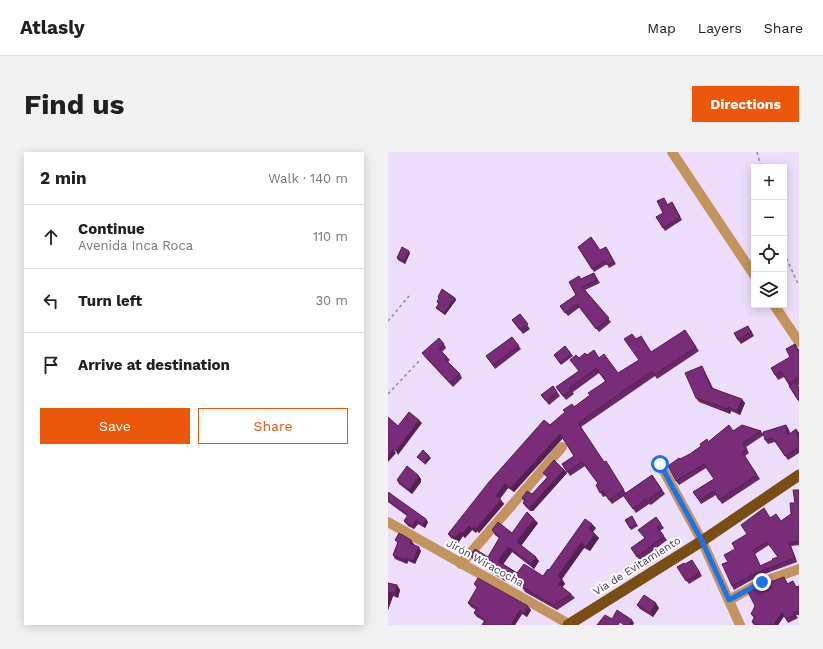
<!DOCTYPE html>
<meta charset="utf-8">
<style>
:root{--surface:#fff;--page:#f2f2f2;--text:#202124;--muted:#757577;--line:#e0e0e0;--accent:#ea580c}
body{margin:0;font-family:"Work Sans",sans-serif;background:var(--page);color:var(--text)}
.controls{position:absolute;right:12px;top:12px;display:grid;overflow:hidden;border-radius:0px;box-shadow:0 2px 10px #0003}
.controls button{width:36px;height:36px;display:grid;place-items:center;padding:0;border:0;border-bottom:1px solid var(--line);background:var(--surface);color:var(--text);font:20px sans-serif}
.stop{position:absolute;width:12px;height:12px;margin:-9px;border:3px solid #1a73e8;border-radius:50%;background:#fff}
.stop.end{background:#1a73e8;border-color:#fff;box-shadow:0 1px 4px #0008}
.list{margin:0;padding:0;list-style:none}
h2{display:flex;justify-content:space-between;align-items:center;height:52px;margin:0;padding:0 16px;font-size:17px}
h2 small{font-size:13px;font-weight:400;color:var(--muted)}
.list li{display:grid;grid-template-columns:26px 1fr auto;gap:12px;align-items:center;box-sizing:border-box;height:64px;padding:0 16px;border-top:1px solid var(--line)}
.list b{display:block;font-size:15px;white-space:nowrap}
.list p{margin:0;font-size:13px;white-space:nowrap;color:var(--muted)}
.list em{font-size:13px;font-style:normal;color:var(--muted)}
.actions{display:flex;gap:8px;padding:12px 16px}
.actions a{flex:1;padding:9px 0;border:1px solid var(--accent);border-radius:0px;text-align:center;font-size:14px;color:var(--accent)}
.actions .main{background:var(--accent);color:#fff}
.icon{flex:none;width:22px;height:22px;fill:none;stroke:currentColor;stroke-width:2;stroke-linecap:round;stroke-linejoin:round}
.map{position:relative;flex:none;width:411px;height:473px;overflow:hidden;border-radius:0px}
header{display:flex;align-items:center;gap:24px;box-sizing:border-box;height:56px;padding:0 20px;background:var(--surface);border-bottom:1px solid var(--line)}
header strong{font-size:19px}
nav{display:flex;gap:22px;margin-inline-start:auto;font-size:14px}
.intro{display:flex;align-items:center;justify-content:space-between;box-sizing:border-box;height:96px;padding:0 24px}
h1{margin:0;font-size:28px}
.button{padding:10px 18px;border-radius:0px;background:var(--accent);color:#fff;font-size:14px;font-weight:700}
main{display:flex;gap:24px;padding:0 24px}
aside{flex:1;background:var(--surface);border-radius:0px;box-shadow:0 2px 10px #0003}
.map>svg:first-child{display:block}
</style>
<header>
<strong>Atlasly</strong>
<nav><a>Map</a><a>Layers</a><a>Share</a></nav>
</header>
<div class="intro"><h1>Find us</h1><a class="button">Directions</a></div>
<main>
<aside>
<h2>2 min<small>Walk · 140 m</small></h2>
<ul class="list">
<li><svg class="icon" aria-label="ahead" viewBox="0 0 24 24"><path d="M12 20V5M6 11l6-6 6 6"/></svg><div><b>Continue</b><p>Avenida Inca Roca</p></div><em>110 m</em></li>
<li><svg class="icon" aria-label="left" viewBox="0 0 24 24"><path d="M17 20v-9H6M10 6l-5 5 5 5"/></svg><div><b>Turn left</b></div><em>30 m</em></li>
<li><svg class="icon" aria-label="arrive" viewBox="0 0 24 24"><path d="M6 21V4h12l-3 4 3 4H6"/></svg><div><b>Arrive at destination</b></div></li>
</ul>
<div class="actions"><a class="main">Save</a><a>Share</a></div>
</aside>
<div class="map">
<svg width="411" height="473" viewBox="0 0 411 473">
<rect width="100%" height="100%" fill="#eddffb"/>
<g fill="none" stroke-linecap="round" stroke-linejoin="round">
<g stroke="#93879f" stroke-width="1.5" stroke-dasharray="3 3" stroke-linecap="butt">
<polyline points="369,0 373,15"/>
<polyline points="396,101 411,134"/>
<polyline points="0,169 21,144"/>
<polyline points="0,242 32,208"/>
</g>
<g stroke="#c4945e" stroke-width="10">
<polyline points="284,0 366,123"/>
<polyline points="386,153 411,190"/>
<polyline points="272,312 314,389 352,473"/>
<polyline points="73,412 174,295"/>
<polyline points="341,448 374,430 411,417"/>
</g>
<polyline stroke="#c4945e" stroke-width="10" points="0,370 181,472"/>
<polyline stroke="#7a4e12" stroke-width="11" points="180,473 314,389 411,323"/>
</g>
<g fill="#682767" fill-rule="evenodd">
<polygon points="278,49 280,53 284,50 294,68 277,79 268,65 275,61"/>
<polygon points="190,95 212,98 220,98 228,112 221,116 219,112 206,120"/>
<polygon points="22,101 17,112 10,108 9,106"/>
<polygon points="206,121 212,131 197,138 223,170 211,180 192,155 180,164 172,154 188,143 193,127"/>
<polygon points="50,145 67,146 68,148 57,163 50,158 48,156 51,152 49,150 51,147"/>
<polygon points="132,162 142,177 135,182 124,168"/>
<polygon points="297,178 311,199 269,227 267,224 193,275 216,310 238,341 264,323 277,342 263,353 261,352 248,361 236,344 224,352 218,344 215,345 208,333 210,332 197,314 182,324 174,312 186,304 175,286 126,340 120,336 112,347 116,352 91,381 89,379 88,381 84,378 77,386 75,384 70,391 63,386 60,382 162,273 202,243 217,229 211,221 185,240 186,242 178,248 168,235 191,219 191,206 199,203 211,206 230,221 251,208 248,187 264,200"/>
<polygon points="363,178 366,184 353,192 350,188"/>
<polygon points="124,185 133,197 107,217 98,204"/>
<polygon points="56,192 58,196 54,200 62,208 60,210 72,222 74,226 65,235 37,205 34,201"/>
<polygon points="407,192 411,198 411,233 410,233 411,235 411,250 396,225 390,228 387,223 402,205"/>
<polygon points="177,194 185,204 173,213 166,203"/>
<polygon points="316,218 325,236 357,251 352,263 343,259 342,262 311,250 308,246"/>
<polygon points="165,234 172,244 161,253 153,243"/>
<polygon points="398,273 401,278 402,282 408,277 411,281 411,301 400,308 387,290 380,292 377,288 376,283 358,295 361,301 357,304 372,327 334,352 328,343 313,352 305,340 326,327 318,316 291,333 288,329 292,307 302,302 320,290 345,278 373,279 375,282"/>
<polygon points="176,318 179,321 145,359 142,359 137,354 135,351 136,349 134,346 144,342 159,325 155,321"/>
<polygon points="30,323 33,327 33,330 24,342 11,332 9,328"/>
<path d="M411 338V393L403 394 409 410 371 424 346 438 344 434 340 410 347 397 359 382 382 366 393 369 403 362ZM381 393 390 405 385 408 373 414 367 402Z"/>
<polygon points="0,340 40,370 37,376 30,372 26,377 20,374 16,369 19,364 0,350"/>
<polygon points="244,364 250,374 243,378 237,368"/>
<polygon points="268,365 276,376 272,379 279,388 252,409 243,396 257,386"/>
<polygon points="150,371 133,394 151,409 146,417 124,400 115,412 129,421 155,424 208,376 205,380 211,386 202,399 196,396 174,427 177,432 174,435 183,442 187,446 169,458 137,440 134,435 119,426 117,429 99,418 96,414 85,408 82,403 100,405 111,386 107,383 104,378 124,381"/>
<polygon points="7,388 26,392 25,393 33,399 27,412 20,409 19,412 7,407 5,403 10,391"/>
<polygon points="304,408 314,424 301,432 289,415 297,412"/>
<polygon points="398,428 400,432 405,429 408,435 411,434 411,463 408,463 410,466 400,471 396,464 390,473 366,473 364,470 366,466 363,462"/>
<polygon points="0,431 9,433 12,438 10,446 5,444 0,458"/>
<polygon points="86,432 143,458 139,465 134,462 127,473 94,473 96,469 89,465 86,461 88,458 83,455 80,451 89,436"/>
<polygon points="249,453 271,456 265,465 252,457"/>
</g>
<g fill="#552054">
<polygon points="21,99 22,101 17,112 16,109"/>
<polygon points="67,146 68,148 57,163 56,161"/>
<polygon points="314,214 316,218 326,240 323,236"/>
<polygon points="354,247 357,251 352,263 349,259"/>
<polygon points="340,255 343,259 342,262 339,257"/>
<polygon points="31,268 34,271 10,303 8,299"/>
<polygon points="398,273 401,278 403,287 400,283"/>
<polygon points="408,277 411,281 411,289"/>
<polygon points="172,282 175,286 126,340 123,336"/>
<polygon points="5,297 8,301 0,310 0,304"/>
<polygon points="41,304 43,306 37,313 36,311"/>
<polygon points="176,318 179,321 145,359 142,355"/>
<polygon points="30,323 33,327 33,330 24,342 21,338"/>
<polygon points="117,332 120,336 111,348 108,344"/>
<polygon points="113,348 116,352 91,381 88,377"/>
<polygon points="38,367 40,370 37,376 35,373"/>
<polygon points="146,367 150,371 132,395 129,390"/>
<polygon points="28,368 30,372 26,377 24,374"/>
<polygon points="204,372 208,376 204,381 201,377"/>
<polygon points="81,374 84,378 77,386 74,382"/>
<polygon points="86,375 89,379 88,381 85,377"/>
<polygon points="72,380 75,384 70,391 67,386"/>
<polygon points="207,382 211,386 202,399 198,395"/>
<polygon points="23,388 26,392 24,395 22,391"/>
<polygon points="193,391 196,396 174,427 177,432 173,437 170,432 170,424"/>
<polygon points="401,391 403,394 409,410 407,406"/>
<polygon points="31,395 33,399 27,412 25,409"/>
<polygon points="120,395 124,400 114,414 110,409"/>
<polygon points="148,405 151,409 146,417 143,412"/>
<polygon points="18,406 20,409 19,412 17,408"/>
<polygon points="116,421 119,426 117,429 114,424"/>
<polygon points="9,433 12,438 10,446 7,441"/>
<polygon points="2,440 5,444 0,458 0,446"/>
<polygon points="268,451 271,456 265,465 262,461"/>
<polygon points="140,454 143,458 139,465 136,461"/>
<polygon points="132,458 134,462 127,473 123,473"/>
<polygon points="394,460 397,463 390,473 386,473"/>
<polygon points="244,468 246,471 245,473 241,473"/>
</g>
<g fill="#792d78" stroke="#552054" fill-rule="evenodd">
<polygon points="276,46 279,53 284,50 292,65 275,76 268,65 275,61 269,49"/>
<polygon points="203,85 212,98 218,95 226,110 219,113 217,109 204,117 190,95"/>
<polygon points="14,95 21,99 16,109 9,106"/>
<polygon points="206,121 209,128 194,135 221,166 208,177 189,152 177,161 172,154 188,143 181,130 191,124 193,127"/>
<polygon points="54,137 67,146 56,161 48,156 51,151 49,150 51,146 50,145"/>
<polygon points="132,162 140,172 132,178 124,168"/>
<polygon points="360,174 363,180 350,188 346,181"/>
<polygon points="297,178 308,195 266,223 264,219 190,271 216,310 218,309 236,338 221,348 215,339 212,341 208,333 210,331 194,310 179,320 174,312 186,304 172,282 123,336 117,332 108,344 113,348 88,377 86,375 85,377 81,374 74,382 72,380 67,386 60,382 101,330 156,268 162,273 177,260 175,258 184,252 186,255 202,243 200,241 218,229 208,216 182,236 183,238 175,244 168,235 191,219 182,208 188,203 191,206 197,201 199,203 206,198 211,206 216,202 230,221 251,208 236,187 244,182 248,187 253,184 263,200"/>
<polygon points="124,185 131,194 105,213 98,204"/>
<polygon points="51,186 56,192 51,197 59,205 57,207 72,222 62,231 34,201"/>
<polygon points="407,192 411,200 411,225 401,232 393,219 387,223 383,216 402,205 398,197"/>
<polygon points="177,194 183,202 172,211 166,203"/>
<polygon points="314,214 323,236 354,247 349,259 340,255 339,257 308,246 297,221"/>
<polygon points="407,230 411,236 411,247 410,248 401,234"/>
<polygon points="165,234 169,240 158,249 153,243"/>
<polygon points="21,260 31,268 8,299 5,297 0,304 0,265 10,274"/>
<polygon points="341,273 345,279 354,273 373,279 355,291 359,297 354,300 369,323 331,348 326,339 311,348 305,340 326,327 316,312 288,329 280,314 291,306 292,307 302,302 313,294 312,292 319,287 320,290"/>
<polygon points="398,273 400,283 408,277 411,289 411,295 397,304 385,286 377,288 375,280"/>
<polygon points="35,298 41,304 36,311 29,305"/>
<polygon points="166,308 176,318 142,355 140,355 135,351 137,348 134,346 139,339 144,342 160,325 155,321"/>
<polygon points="19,314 30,323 30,326 21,338 9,328"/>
<polygon points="264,323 274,338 260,349 258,347 245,357 235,343"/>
<path d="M405 338H411V389L401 391 407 406 368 421 344 434 334 412 340 410 336 403 347 397 344 391 359 382 353 373 376 356 382 366 388 362 393 369 403 362 402 351H407ZM379 390 390 405 384 407 385 408 372 414 365 398Z"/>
<polygon points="0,340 38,367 35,373 28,368 24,374 18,371 16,369 20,363 0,349"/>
<polygon points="139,360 146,367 129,390 148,405 143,412 120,395 110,409 129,421 136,412 155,424 160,417 161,418 197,367 204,372 201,377 207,382 198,395 193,391 170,424 174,427 170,432 183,442 165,453 134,435 136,433 116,421 114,424 96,414 97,412 82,403 87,397 100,405 112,385 104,378 110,370 124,381"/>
<polygon points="244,364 248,372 242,376 237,368"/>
<polygon points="268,365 273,372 269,375 276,384 249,405 243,396 257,386 250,378"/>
<polygon points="11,381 23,388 22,391 31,395 25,409 18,406 17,408 5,403 10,390 7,388"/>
<polygon points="304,408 312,421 298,429 289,415 296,411 297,412"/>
<polygon points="396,425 399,432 405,429 408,435 411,434 411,460 406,460 407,463 398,467 394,460 386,473 368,473 364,470 367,464 363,462 367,454 360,440 374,433"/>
<polygon points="90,426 140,454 136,461 132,458 123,473 94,473 97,468 86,461 89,456 80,451 90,434 86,432"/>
<polygon points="0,431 9,433 7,441 2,440 0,446"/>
<polygon points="256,443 268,451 262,461 249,453"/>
<polygon points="229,458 244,468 241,473 236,473 232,470 230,473 209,473 217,463 224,467"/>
</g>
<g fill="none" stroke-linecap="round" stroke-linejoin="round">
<polyline stroke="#1a73e8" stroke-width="5" points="272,312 314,389 341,448 374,430"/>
</g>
<g text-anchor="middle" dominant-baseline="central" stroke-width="4" stroke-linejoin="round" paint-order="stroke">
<g font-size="11" fill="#3e3447" stroke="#fff">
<text transform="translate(97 411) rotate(29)">Jirón Wiracocha</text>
<text transform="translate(249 414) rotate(-32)">Vía de Evitamiento</text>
</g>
</g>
</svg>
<div class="controls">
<button>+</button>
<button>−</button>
<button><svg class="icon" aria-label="locate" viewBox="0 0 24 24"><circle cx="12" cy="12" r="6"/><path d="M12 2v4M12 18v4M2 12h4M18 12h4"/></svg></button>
<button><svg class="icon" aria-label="layers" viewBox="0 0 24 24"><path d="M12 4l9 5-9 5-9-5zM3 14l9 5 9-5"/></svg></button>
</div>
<div class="stop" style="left:272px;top:312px"></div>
<div class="stop end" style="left:374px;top:430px"></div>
</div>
</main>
